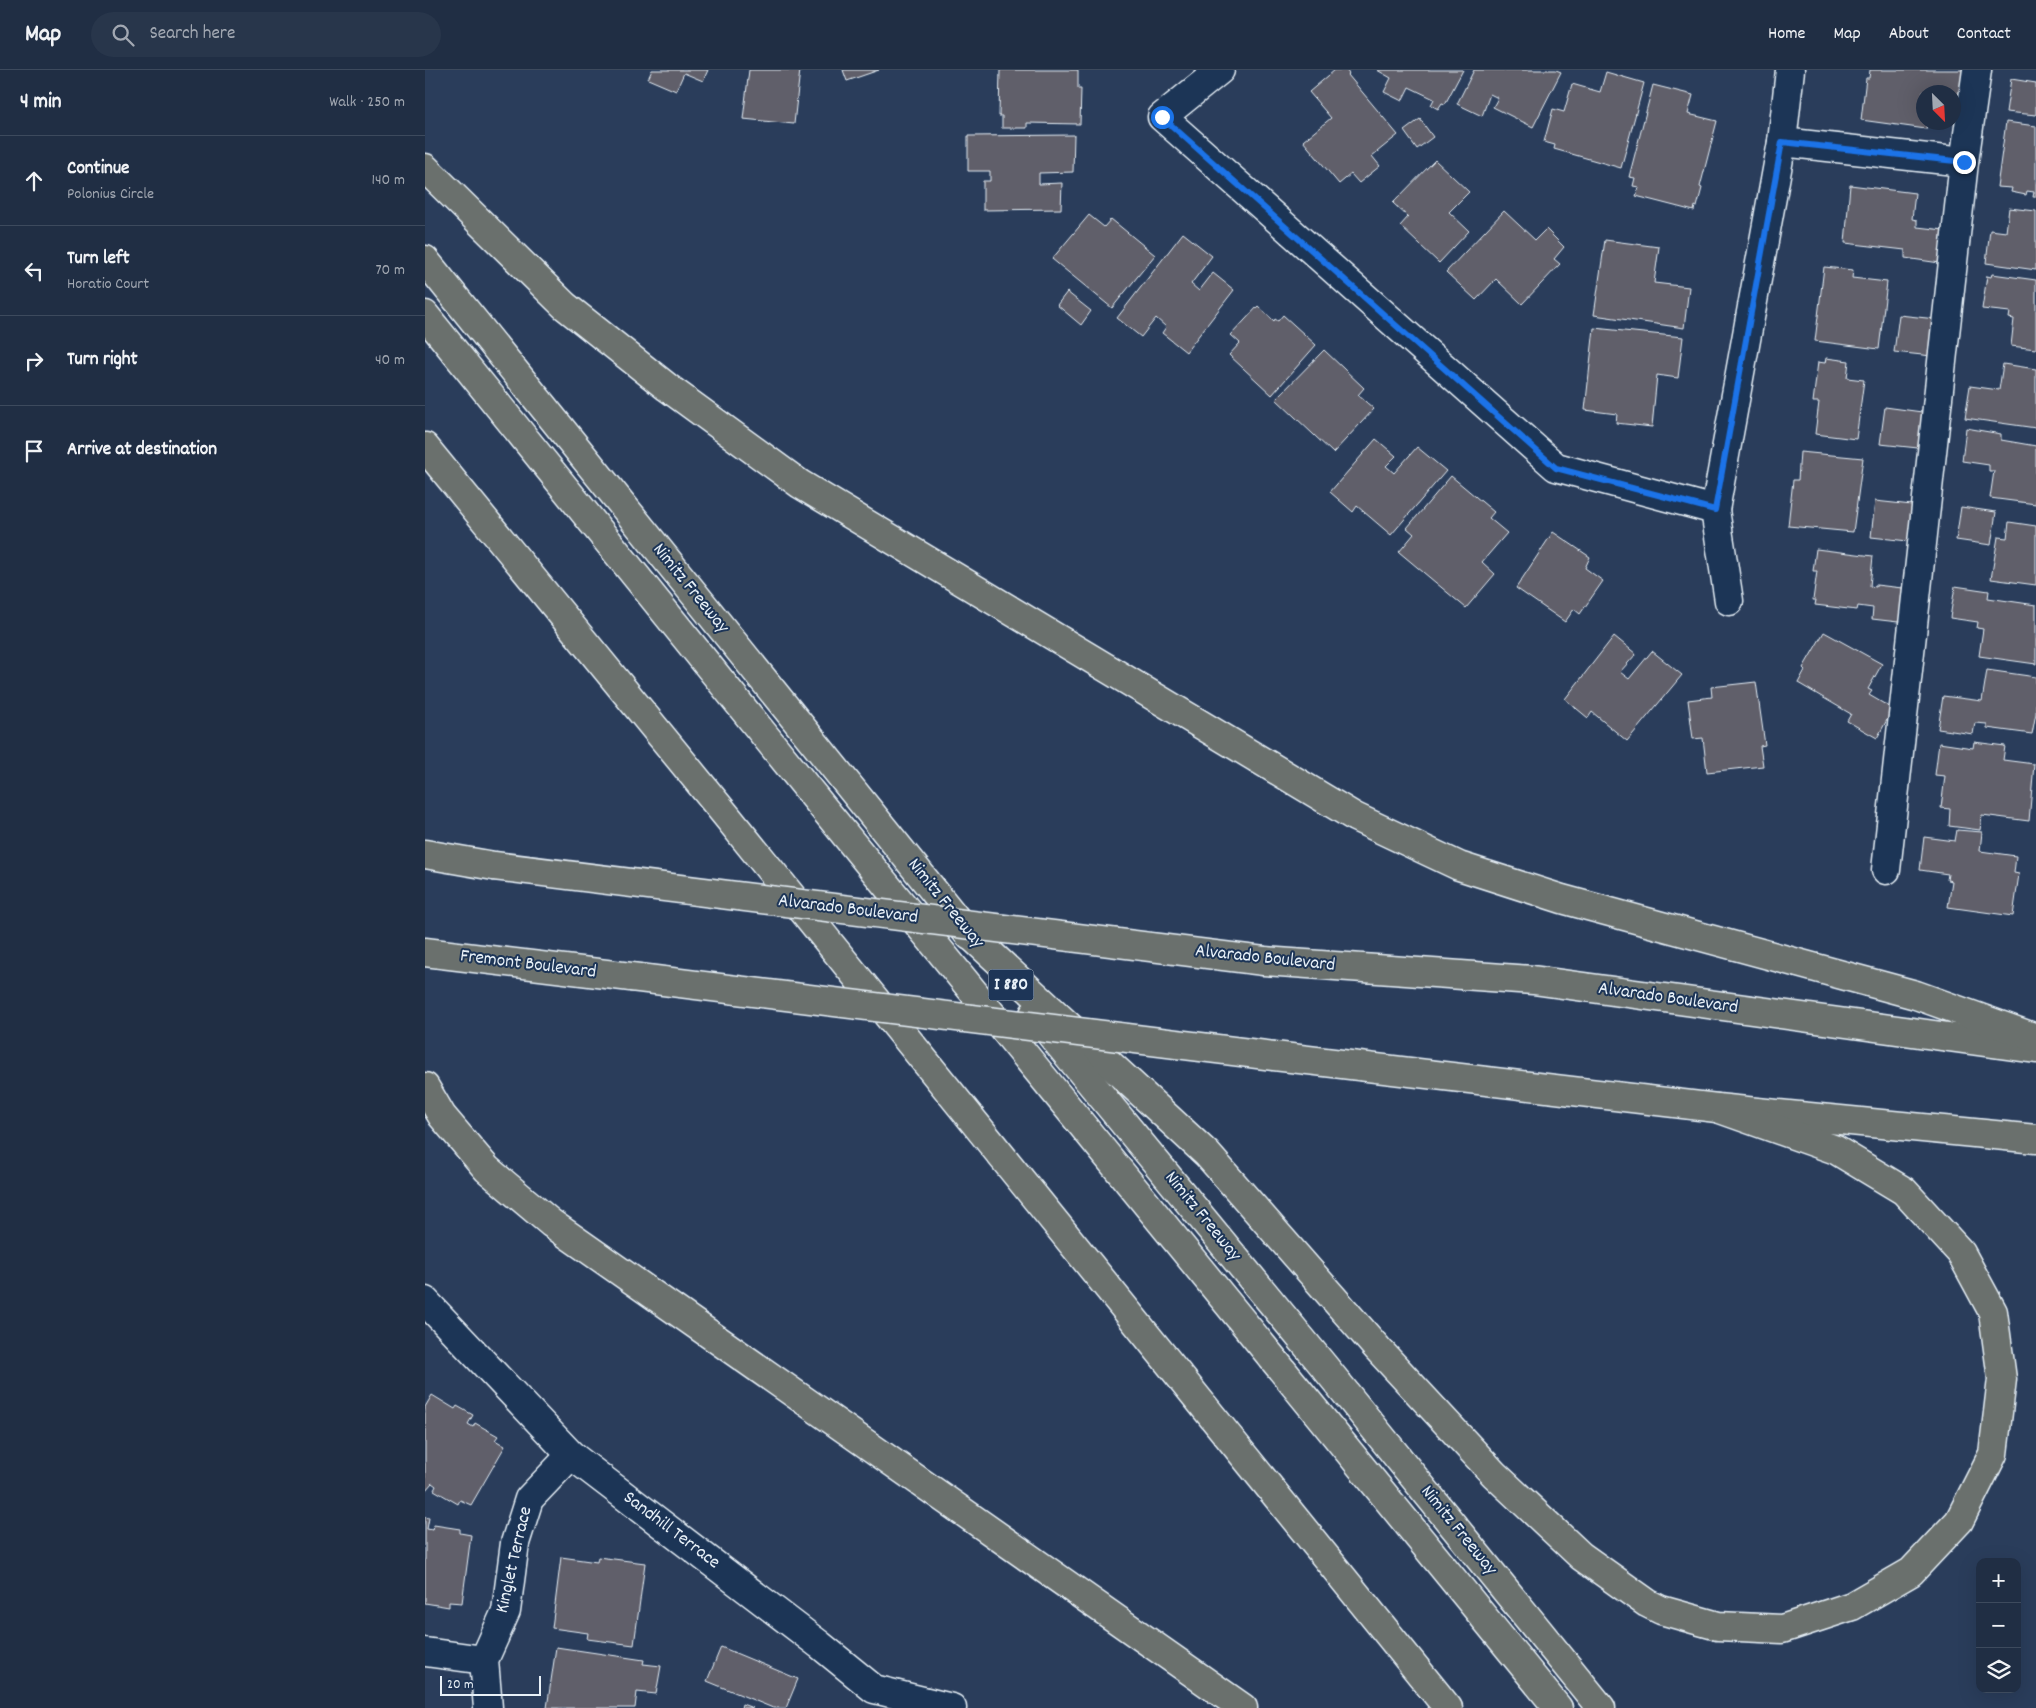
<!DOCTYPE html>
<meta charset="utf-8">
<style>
:root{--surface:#202e44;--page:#28364b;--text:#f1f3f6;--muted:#a2a8b2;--line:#3d4a5d}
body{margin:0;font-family:Dekko,sans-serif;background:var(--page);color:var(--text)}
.controls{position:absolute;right:15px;bottom:15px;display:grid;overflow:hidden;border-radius:10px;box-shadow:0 5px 20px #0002}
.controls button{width:45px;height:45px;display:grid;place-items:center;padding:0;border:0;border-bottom:1px solid var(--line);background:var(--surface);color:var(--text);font:25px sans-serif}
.compass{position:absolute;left:1491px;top:15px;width:45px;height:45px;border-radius:50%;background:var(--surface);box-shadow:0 5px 20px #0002;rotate:156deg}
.scale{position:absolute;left:15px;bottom:12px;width:101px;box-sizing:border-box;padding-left:5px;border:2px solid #e8f1f8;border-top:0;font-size:14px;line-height:18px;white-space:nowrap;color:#e8f1f8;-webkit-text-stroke:4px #1d3557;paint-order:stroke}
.stop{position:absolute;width:15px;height:15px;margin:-11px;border:4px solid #1a73e8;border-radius:50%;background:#fff}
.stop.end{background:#1a73e8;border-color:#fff;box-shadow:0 1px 5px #0008}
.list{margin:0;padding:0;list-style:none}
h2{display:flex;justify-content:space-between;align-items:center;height:65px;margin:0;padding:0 20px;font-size:21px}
h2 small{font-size:16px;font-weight:400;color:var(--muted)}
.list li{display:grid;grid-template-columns:32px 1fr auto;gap:15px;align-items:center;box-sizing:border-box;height:90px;padding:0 20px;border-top:1px solid var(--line)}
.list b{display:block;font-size:19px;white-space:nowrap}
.list p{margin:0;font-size:16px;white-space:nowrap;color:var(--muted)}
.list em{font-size:16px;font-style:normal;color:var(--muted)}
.icon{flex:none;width:28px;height:28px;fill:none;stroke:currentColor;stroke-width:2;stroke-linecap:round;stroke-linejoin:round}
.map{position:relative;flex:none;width:1611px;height:1638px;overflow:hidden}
header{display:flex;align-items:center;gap:30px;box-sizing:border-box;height:70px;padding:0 25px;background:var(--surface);border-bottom:1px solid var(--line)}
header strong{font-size:24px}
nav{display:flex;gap:28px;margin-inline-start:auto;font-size:18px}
.search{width:350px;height:45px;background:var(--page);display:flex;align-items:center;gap:12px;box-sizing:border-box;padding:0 18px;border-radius:28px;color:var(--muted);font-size:19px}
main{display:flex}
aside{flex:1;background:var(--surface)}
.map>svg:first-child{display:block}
</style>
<header>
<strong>Map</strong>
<div class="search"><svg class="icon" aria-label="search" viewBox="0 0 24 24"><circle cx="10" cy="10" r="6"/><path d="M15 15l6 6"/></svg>Search here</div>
<nav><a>Home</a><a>Map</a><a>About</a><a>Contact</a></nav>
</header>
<main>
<aside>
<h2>4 min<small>Walk · 250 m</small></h2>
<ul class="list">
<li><svg class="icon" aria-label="ahead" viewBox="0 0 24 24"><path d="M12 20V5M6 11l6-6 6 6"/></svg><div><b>Continue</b><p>Polonius Circle</p></div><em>140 m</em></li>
<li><svg class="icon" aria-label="left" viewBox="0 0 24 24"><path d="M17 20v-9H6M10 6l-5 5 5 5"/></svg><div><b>Turn left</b><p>Horatio Court</p></div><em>70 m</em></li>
<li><svg class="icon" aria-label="right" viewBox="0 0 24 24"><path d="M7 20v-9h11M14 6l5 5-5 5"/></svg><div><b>Turn right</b></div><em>40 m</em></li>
<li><svg class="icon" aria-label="arrive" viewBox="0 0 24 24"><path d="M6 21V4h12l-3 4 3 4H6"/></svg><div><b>Arrive at destination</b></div></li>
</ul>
</aside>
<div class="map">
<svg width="1611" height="1638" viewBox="0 0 1611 1638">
<rect width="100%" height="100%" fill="#2a3d5b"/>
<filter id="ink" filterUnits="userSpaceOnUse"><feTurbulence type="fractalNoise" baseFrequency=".02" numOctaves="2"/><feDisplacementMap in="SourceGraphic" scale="10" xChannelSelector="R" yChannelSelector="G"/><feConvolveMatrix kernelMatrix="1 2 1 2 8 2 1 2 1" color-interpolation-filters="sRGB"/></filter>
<g filter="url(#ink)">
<g fill="#605f6b" stroke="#e8f1f8">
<polygon points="227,0 283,0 278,11 259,3 251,21 223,9"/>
<polygon points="324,0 375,0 369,54 318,49"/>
<polygon points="418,0 454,0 422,11"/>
<polygon points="575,0 653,0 653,19 656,19 655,54 602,53 602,58 577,58 577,46 574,46"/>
<polygon points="910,0 921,0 924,4 923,5 973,65 947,86 955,96 934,113 926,104 914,114 878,71 906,48 884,22"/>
<polygon points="952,0 1038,0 1020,34 1017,33 1013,39 1006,35 1009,29 984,17 977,31 959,22 966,8"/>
<polygon points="1049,0 1131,0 1136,2 1108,57 1068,37 1073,28 1065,24 1057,46 1032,34"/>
<polygon points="1445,0 1542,0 1538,30 1528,29 1528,22 1498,22 1498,52 1502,52 1501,59 1436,50 1441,8 1444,8"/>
<polygon points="1181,2 1219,13 1196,98 1129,79 1130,75 1119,72 1128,39 1139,42 1147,14 1175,22"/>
<polygon points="1586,9 1611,13 1611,45 1581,42"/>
<polygon points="1228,15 1268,25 1263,44 1292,51 1275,117 1277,118 1272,137 1270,136 1269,141 1211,126 1214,117 1208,116 1210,108 1204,107"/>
<polygon points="995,49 1008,67 992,79 979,61"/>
<polygon points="1581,52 1611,56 1611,127 1608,127 1609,122 1602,121 1601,125 1586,122 1587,118 1572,117"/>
<polygon points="649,65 648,102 614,103 614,114 637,113 636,139 558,140 558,111 565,111 565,101 543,101 543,66"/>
<polygon points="1010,90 1044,122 1024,142 1044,161 1014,193 975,156 983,147 968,133"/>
<polygon points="1425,115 1490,123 1487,149 1492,150 1492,157 1519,160 1515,193 1480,188 1480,180 1420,173"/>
<polygon points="1584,138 1611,141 1611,200 1561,193 1565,160 1581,162"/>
<polygon points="1079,141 1110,170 1121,159 1139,177 1129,189 1135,194 1097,234 1071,209 1051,230 1021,202"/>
<polygon points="664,145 679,157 686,149 730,185 687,238 627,189"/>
<polygon points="758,163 787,186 766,214 774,221 788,203 809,220 761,282 737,263 741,257 731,248 716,267 692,248"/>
<polygon points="1180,170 1234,177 1229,213 1264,217 1259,258 1169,245"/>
<polygon points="1399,197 1428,200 1427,208 1462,212 1454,279 1390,271"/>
<polygon points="1567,204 1611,210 1611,279 1586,276 1589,249 1584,248 1585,242 1557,239 1562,206 1566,207"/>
<polygon points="642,222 666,241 656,255 632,235"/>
<polygon points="833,236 849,251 850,249 853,251 858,245 891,275 847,325 804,285 815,273 806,265"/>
<polygon points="1474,245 1511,249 1507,286 1469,282"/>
<polygon points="1169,258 1258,267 1253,308 1232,305 1227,357 1191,353 1192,344 1160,340"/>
<polygon points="899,280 939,318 933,325 949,339 908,383 851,329"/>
<polygon points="1401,288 1424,291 1422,308 1439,310 1431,369 1390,364 1394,332 1388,332 1393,292 1400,293"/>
<polygon points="1578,294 1611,299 1611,358 1540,348 1545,316 1574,320"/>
<polygon points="1460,337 1497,342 1493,378 1455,374"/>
<polygon points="1541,358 1576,364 1576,370 1611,376 1611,434 1565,428 1569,401 1564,401 1564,395 1537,391"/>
<polygon points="951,369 971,386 961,396 969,403 992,377 1021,401 966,465 932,436 928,442 905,422"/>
<polygon points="1375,382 1438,388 1428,462 1363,456 1368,410 1373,410"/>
<polygon points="1026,406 1069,442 1064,448 1082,463 1057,492 1070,504 1041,538 974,482 989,464 982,458"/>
<polygon points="1450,431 1487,435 1483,471 1446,467"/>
<polygon points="1536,437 1571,442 1566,475 1531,470"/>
<polygon points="1584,452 1611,456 1611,515 1566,509 1573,467 1582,468"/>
<polygon points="1128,462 1165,487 1160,498 1178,511 1155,544 1149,539 1140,552 1091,518"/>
<polygon points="1391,479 1448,486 1445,516 1451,517 1451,515 1486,519 1482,553 1447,549 1448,538 1433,536 1432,540 1390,535 1391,530 1388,530 1392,501 1388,501"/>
<polygon points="1530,516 1564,521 1563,528 1611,535 1611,594 1554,586 1558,559 1552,558 1553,552 1525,548"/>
<polygon points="1399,562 1457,594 1443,619 1447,621 1444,625 1468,639 1452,668 1422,651 1426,644 1373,613 1380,600 1378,598"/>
<polygon points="1189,566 1211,584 1195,602 1204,609 1227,581 1257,605 1202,671 1167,642 1163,648 1140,629"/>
<polygon points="1562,600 1611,607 1611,643 1607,664 1562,658 1562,654 1550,653 1548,664 1513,659 1518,626 1557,631"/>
<polygon points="1331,612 1340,675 1335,676 1338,696 1282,702 1278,668 1268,669 1263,630 1287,627 1286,617"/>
<polygon points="1549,672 1580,676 1578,690 1609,694 1604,751 1557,745 1555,760 1524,756 1525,739 1516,738 1520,706 1510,705 1514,673 1548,678"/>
<polygon points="1532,760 1557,762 1555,781 1591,786 1589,803 1594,804 1588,846 1523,837 1527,811 1522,810 1523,804 1495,800 1499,767 1530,771"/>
<polygon points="7,1325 30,1339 32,1336 48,1345 43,1354 48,1357 50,1353 73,1366 70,1370 80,1376 46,1435 35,1430 33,1434 9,1420 11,1416 7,1413 0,1421 0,1337"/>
<polygon points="0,1447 4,1448 2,1459 8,1460 9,1455 35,1459 35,1463 46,1465 37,1533 24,1532 24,1537 0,1533"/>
<polygon points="136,1487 172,1492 173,1487 220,1493 209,1575 162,1569 163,1563 127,1558"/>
<polygon points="131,1577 219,1590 218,1594 236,1596 231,1624 212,1622 210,1638 122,1638"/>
<polygon points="296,1577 373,1609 361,1638 348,1638 282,1611"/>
<polygon points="317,1634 328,1638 316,1638"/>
</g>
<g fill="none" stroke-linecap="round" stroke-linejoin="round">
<defs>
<g id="minor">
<polyline points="795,0 737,47 1131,397 1290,440"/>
<polyline points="1357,72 1539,92"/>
<polyline points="1304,531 1290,440 1357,72 1365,0"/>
<polyline points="1461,800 1539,92 1552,0"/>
<polyline points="0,1231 146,1385 395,1575 449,1619 527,1638"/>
<polyline points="0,1582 59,1590"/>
<polyline points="63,1638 59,1590 81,1541 90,1473 104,1429 146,1385"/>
</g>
<g id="major">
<polyline points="0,784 69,796"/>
<polyline points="0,882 206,907"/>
<polyline points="839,891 1108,910 1611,979"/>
<polyline points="849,986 1292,1038 1611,1069"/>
</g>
<g id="highway">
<polyline points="0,98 140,236 242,317 375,414 930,747 1034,796 1137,829 1491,925 1611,968"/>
<polyline points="0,190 545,866"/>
<polyline points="0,245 400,740 1133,1638"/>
<polyline points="0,377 300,744 1023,1638"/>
<polyline points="542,862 782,1084 953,1279 1069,1404 1156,1486 1222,1533 1236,1540 1293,1556 1357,1559 1427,1536 1486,1502 1534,1451 1568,1384 1577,1309 1568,1242 1536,1183 1479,1121 1411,1080 1292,1038"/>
<polyline points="609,944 898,1295 1176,1638"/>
<polyline points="0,1017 17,1046 62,1099 126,1153 818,1638"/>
</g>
</defs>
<use href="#minor" stroke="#e8f1f8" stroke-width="31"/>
<use href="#major" stroke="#e8f1f8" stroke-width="31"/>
<use href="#highway" stroke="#e8f1f8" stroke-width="31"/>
<use href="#minor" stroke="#1d3557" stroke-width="28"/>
<use href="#major" stroke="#6a706d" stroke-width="28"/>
<use href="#highway" stroke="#6a706d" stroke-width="28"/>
<defs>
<g id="major-bridge">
<polyline points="69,796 839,891"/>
<polyline points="206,907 849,986"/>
</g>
</defs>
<use href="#major-bridge" stroke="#e8f1f8" stroke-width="31" stroke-linecap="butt"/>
<use href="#major-bridge" stroke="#6a706d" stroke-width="28"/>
</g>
</g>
<g fill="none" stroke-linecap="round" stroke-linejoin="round" filter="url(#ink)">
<polyline stroke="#1a73e8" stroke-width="6" points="737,47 1131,398 1290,440 1357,72 1539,92"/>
</g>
<g text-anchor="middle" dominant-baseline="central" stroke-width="4" stroke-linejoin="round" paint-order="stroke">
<rect fill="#1d3557" stroke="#abb9c8" stroke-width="1" x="563.5" y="899.5" width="45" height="31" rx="4"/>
<g font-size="18" font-weight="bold" fill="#e8f1f8">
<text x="586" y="915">I 880</text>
</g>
<g font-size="19" fill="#e8f1f8" stroke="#1d3557">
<text transform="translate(265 519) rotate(51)">Nimitz Freeway</text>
<text transform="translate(520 834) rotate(51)">Nimitz Freeway</text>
<text transform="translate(423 840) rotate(7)">Alvarado Boulevard</text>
<text transform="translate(840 889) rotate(6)">Alvarado Boulevard</text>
<text transform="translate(103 895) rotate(7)">Fremont Boulevard</text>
<text transform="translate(1243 929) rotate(8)">Alvarado Boulevard</text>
<text transform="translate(777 1147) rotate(51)">Nimitz Freeway</text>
<text transform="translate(246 1461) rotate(37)">Sandhill Terrace</text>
<text transform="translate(1033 1461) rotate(51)">Nimitz Freeway</text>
<text transform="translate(90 1490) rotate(-77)">Kinglet Terrace</text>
</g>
</g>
</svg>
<div class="controls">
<button>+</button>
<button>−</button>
<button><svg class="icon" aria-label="layers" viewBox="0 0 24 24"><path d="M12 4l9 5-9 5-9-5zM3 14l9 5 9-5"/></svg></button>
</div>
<svg class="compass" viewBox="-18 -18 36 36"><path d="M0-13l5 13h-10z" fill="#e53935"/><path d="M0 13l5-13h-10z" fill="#a2a8b2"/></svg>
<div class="scale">20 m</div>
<div class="stop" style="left:737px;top:47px"></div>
<div class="stop end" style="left:1539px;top:92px"></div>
</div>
</main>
